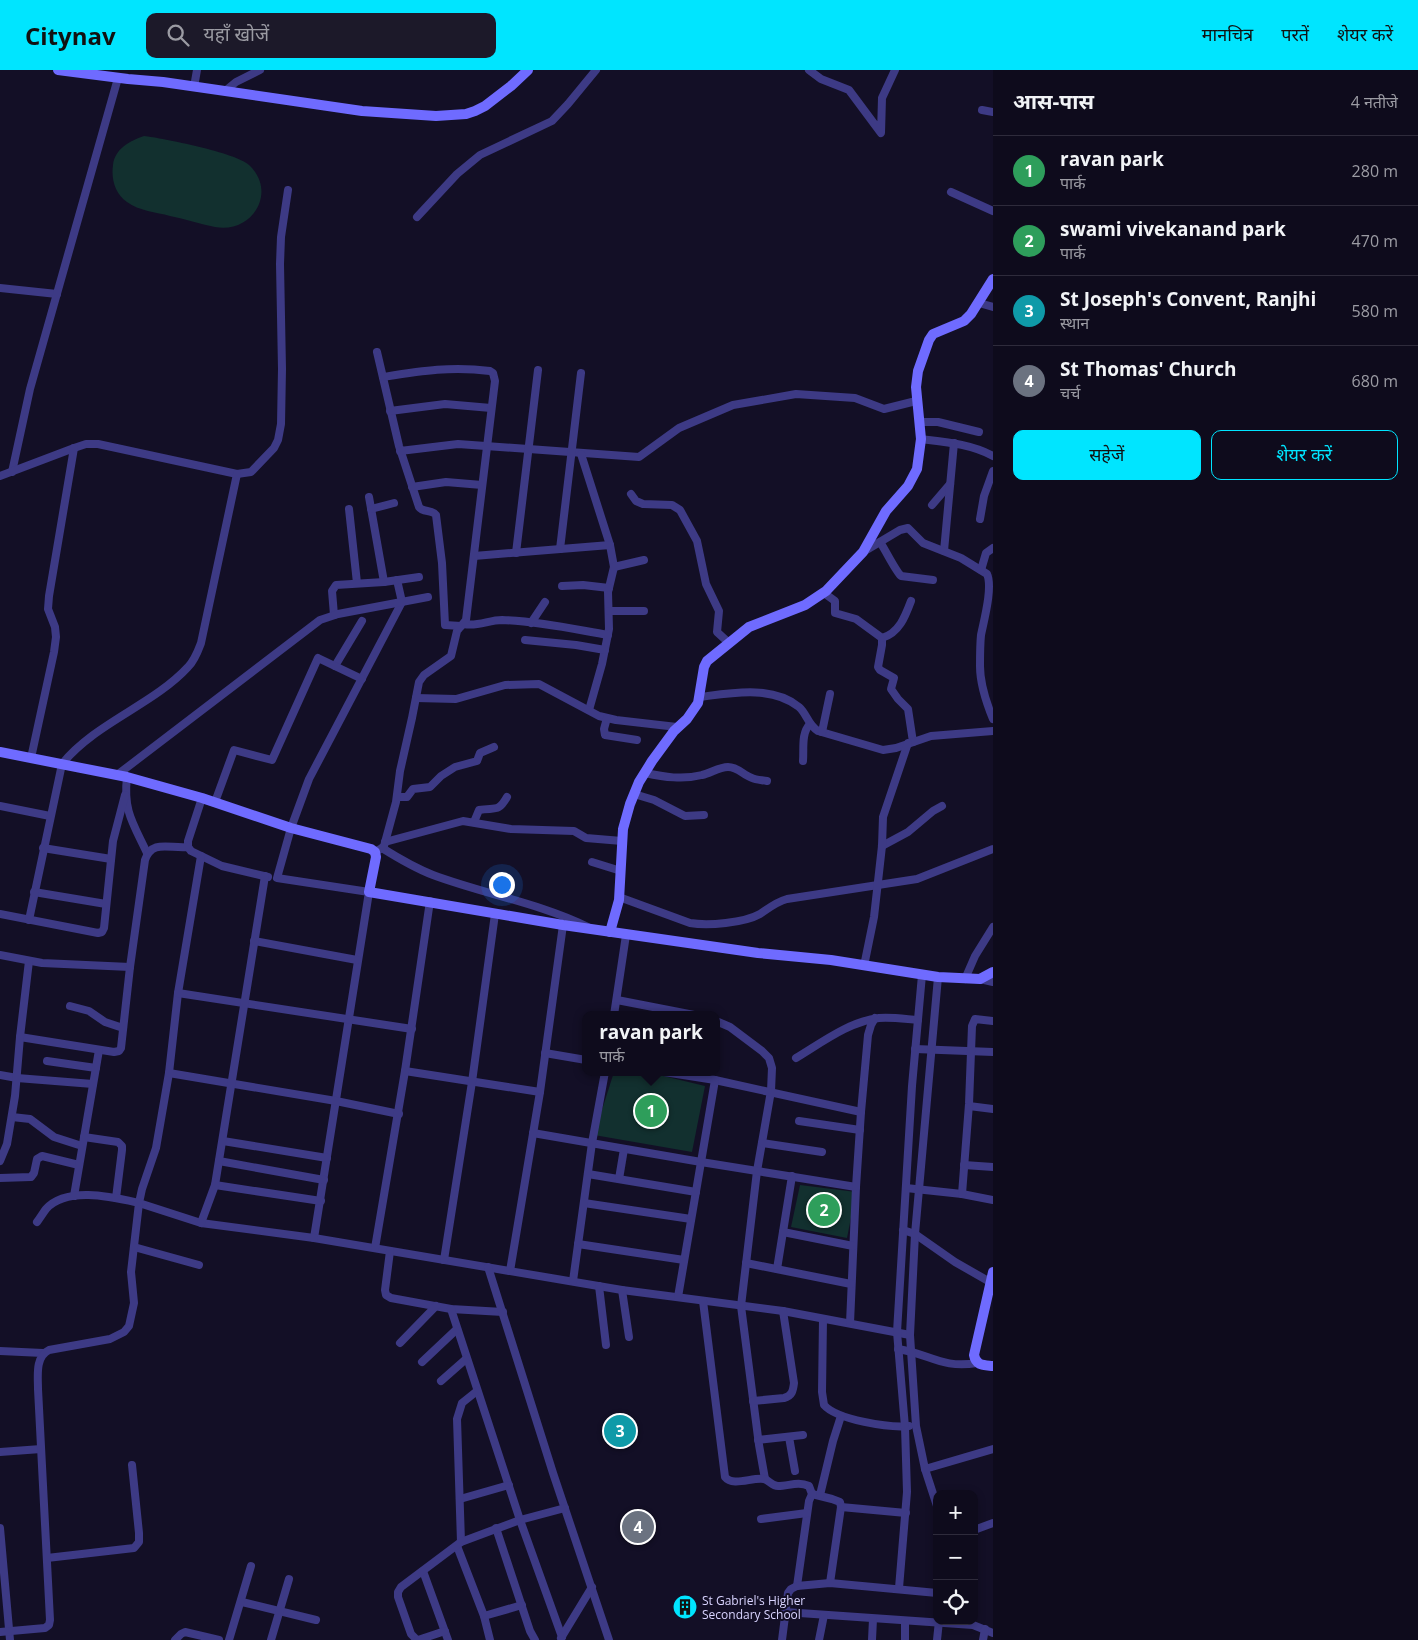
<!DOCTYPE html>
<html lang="hi">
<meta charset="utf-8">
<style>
:root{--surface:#0e0b1c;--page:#1c1929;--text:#f1f3f6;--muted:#9b9ba3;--line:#2e2b3b;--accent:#00e5ff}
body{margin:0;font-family:"Open Sans","Noto Sans Devanagari",sans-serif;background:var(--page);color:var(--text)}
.controls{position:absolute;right:15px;bottom:15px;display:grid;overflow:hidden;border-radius:10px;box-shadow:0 2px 8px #0003}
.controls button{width:45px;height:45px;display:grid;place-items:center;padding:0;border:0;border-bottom:1px solid var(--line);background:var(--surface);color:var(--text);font:25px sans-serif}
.you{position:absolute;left:501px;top:814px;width:18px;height:18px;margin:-12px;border:4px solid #fff;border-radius:50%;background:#1a73e8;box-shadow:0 0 0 8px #1a73e833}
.badge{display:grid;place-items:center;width:32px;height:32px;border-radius:50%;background:var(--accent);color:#fff;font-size:16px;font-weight:700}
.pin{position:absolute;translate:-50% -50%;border:2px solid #fff;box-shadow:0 1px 5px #0006}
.popup{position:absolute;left:582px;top:941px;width:138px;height:65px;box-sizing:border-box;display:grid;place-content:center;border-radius:10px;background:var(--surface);filter:drop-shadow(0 1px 4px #0005);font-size:16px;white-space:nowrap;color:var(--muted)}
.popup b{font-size:19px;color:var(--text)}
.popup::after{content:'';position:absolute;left:50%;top:100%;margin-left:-10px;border:10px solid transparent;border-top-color:var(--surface)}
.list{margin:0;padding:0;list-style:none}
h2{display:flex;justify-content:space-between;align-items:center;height:65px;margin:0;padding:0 20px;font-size:21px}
h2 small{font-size:16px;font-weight:400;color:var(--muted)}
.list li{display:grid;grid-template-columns:32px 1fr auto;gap:15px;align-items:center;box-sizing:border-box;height:70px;padding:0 20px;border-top:1px solid var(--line)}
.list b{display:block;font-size:19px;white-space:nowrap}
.list p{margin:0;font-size:16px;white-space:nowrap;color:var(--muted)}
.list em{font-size:16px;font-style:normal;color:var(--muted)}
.actions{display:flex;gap:10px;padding:15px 20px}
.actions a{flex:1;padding:11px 0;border:1px solid var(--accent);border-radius:10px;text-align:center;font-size:18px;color:var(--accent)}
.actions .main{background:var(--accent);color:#111}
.icon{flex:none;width:28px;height:28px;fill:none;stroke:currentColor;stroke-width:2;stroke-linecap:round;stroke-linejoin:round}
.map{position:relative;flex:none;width:993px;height:1570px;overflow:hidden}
header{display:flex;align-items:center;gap:30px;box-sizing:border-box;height:70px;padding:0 25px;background:var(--accent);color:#111}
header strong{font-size:24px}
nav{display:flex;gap:28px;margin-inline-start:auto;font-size:18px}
.search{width:350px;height:45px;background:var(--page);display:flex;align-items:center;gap:12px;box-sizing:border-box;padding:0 18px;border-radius:10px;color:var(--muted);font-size:19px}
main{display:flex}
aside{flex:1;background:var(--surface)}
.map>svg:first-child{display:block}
</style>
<header>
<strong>Citynav</strong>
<div class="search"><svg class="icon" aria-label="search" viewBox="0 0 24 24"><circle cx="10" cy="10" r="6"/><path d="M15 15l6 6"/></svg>यहाँ खोजें</div>
<nav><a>मानचित्र</a><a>परतें</a><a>शेयर करें</a></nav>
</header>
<main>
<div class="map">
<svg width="993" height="1570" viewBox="0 0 993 1570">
<rect width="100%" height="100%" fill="#130f26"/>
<g fill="#12302f">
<path d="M144 66C162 68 237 83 249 95 278 122 252 164 215 157 200 154 185 149 170 146 156 142 139 141 127 132 115 124 111 109 113 95 115 79 129 71 144 66Z"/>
<polygon points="614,1002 647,1002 705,1016 692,1082 594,1065"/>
<polygon points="800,1115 856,1122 847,1168 791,1157"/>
</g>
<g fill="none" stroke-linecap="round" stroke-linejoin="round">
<g stroke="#3d3a85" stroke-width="8">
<polyline points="809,0 821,9 849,20 881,63 882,28 895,0"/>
<polyline points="194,17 197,0"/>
<polyline points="225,21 236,12 260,0"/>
<polyline points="982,40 993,42"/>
<polyline points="951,122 993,141"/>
<polyline points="417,147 457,104 480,85 552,51 568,34 596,0"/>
<polyline points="0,218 57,224"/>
<polyline points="979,233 993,237"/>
<path d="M377 282 399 376 419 437C423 443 432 439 436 445L442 493 445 555 461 556"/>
<polyline points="390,341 445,334 491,338"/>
<polyline points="919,352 938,352 979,362"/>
<path d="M921 369C945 372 971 374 993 386"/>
<polyline points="400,381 458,374 639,387 679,358 733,335 796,324 855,328 884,339 916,331"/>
<polyline points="581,384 610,475 614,497 608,522 609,559 602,594 589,640"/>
<polyline points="12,402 30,319 118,8"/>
<polyline points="0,406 74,378 86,374 98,374 237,404 251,402 274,378 278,370 281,354 282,299 280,194 281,167 288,120"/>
<polyline points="412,417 446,412 482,415"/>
<polyline points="631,424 636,431 643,434 672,435 680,440 697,471 706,514 719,541 717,562 729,573"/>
<polyline points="369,427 384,512"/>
<polyline points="932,435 950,414"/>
<polyline points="349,439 357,513"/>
<polyline points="371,439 394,433"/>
<polyline points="980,449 984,426 993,401"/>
<path d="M880 472C886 481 895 500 901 506L933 510"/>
<polyline points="560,479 581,303"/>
<polyline points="944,481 954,373"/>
<path d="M863 482 900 460 908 458 923 473 961 488 987 504C993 517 984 550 981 565 980 575 980 586 980 596 980 614 986 632 993 649"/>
<polyline points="516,483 538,300"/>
<polyline points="474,486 610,475"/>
<polyline points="614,497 644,490"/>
<polyline points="981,500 986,483 993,478"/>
<polyline points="397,510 402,532 309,709 291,758 277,808 369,822 314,1168 622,1220 783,1241 910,1265"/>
<polyline points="562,516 583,515 609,518"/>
<polyline points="824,523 835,531 835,543 856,549 882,568 882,575 878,597 880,600 894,608 891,619 898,629 908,639 913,672"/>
<polyline points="609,541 644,541"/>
<polyline points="334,545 332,521 336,515 384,512 419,507"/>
<polyline points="531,553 545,532"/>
<path d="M464 554C477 557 489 550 502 550 537 551 573 559 608 565"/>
<path d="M882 568C899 563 905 547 911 531"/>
<polyline points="525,570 576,575 605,580"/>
<polyline points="335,596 362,551"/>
<path d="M700 627C731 623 772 615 799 637 807 644 808 655 818 661L883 680 896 678 931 666 993 661"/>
<polyline points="416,628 456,629 505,615 539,614 599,646 616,650 677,657"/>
<polyline points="607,648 604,659 605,665 637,670"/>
<polyline points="822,662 830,624"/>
<polyline points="31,688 54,582 56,567 55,557 48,539 49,526 74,378"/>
<path d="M803 691C804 679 801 663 810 654"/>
<path d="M645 703C664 707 683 710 702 705 711 703 719 697 728 697 738 697 743 705 752 708 756 710 762 710 767 711"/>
<polyline points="117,705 320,550 338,544 428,527"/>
<path d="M127 707C123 741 133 753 147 783"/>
<polyline points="634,724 654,730 685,746 704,745"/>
<polyline points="397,727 407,727 413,719 430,717 441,706 455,697 477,691 480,683 494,677"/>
<polyline points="202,728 188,771 188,777 191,781 222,796 268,807"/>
<polyline points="215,732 234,680 272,690 318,588 362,609"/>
<polyline points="0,736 50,746"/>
<path d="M474 752 479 740C495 737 498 743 507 727"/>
<polyline points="385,772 463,751 511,759 574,761 586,768 622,771"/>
<polyline points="882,776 908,762 933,741 942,736"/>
<polyline points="43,778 111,789"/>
<path d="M382 778C398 788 415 798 433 805 484 824 539 833 588 857"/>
<path d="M375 782 382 778 384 776 396 732 400 701 412 648 419 612 424 605 451 586 457 561 466 550 495 311 493 303 490 301C451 296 421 301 383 307"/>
<polyline points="201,786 178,923 169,1003 156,1078 142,1119 139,1133 201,1153 314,1168"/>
<polyline points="592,792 621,801"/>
<polyline points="34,822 106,834"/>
<path d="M619 827 690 853C708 856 744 853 760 844 769 838 776 832 787 829L917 809 993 779"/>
<polyline points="0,844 98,863 102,862 104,858 113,771 125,725"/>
<path d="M29 850 62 694C95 653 153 635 188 597 195 590 198 581 201 573L237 404"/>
<polyline points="254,871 357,890"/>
<polyline points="0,885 42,893 130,897"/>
<polyline points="864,896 874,847 882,776 883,747 908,673"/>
<polyline points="965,909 975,886 993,857"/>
<polyline points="980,909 993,912"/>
<polyline points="178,923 412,959"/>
<polyline points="617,930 694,945"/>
<polyline points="70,936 89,941 105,952 123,958"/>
<polyline points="614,945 626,865"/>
<polyline points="716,951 730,957 762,981 769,988 772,998 771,1021 757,1101 741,1236 759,1375 765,1409"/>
<path d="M20 967 114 982 119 981 121 978 130 897 145 790C152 769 170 779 188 777"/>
<polyline points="915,979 993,982"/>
<polyline points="545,983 586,990"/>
<path d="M796 988C821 973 850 951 879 948 892 947 905 949 918 950"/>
<polyline points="47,991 96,998"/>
<polyline points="405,1001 540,1022"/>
<polyline points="664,1002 715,1010 861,1042"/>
<polyline points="169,1003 336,1031 399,1044"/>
<polyline points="0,1005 17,1008 93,1014"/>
<polyline points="969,1036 993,1039"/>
<polyline points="12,1047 30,1049 54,1067 82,1076"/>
<polyline points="799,1051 860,1060"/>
<polyline points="533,1063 701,1092 856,1117 850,1253"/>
<polyline points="84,1067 118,1072 122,1076 122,1080 116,1128"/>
<polyline points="223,1071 327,1088"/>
<polyline points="762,1073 822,1082"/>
<polyline points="0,1091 7,1074 15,1026 20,967 29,891"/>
<polyline points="219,1091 324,1110"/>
<polyline points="964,1095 993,1097"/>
<polyline points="588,1104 696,1122"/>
<polyline points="0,1108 31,1107 34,1103 37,1089 42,1086 79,1095"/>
<polyline points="619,1109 624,1079"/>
<polyline points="215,1115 321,1131"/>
<polyline points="856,1117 861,1042 868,965 871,955 875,948"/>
<polyline points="906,1118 962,1124 993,1130"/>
<polyline points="962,1124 969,1034 972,956 975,949 993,951"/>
<polyline points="74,1126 99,980"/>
<polyline points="584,1133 691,1149"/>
<polyline points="201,1153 215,1115 265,806"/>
<polyline points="903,1160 915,1164 955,1192 990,1212"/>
<polyline points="783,1162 853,1176"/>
<polyline points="578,1174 684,1190"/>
<polyline points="134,1177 199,1195"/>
<polyline points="375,1178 405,1001 430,831"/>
<polyline points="390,1181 385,1220 386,1225 391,1228 451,1239 503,1242"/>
<polyline points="444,1190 472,1012 495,844"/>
<polyline points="746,1193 851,1214"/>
<polyline points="488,1197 553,1403 609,1570"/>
<polyline points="777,1199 792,1106"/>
<polyline points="510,1201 540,1022 563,855"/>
<polyline points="573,1211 592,1073 605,1002"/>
<polyline points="599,1216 606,1275"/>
<polyline points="622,1220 629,1267"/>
<polyline points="678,1227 715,1010"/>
<path d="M703 1231 725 1407C733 1417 752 1407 764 1409 769 1410 772 1416 778 1416 789 1416 798 1411 809 1416L812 1424 809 1431 797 1516"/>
<polyline points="451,1239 520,1450 562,1567"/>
<path d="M823 1249 822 1322 824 1335C837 1350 890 1358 909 1356"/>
<polyline points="400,1273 436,1236"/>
<path d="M898 1279C930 1284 942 1299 977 1293"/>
<polyline points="0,1281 43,1283"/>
<polyline points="422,1292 457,1259"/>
<polyline points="441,1311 466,1289"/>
<path d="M753 1331 784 1328C792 1326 793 1321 794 1313L783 1241"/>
<polyline points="789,1367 795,1401"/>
<polyline points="758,1370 803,1365"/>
<polyline points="0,1382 41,1379"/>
<polyline points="925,1399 993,1379"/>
<polyline points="812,1424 832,1429 840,1432 841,1437 830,1513"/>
<polyline points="820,1425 833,1371 841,1346"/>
<polyline points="460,1429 509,1415"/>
<polyline points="937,1436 925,1399 916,1356 910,1265 915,1164 938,907"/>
<polyline points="841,1437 906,1443"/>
<polyline points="761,1449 807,1443"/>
<polyline points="0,1458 10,1570"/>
<polyline points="496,1458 530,1561 535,1570"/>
<polyline points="974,1460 993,1453"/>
<polyline points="461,1472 457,1349 462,1333 477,1321"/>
<polyline points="457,1476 484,1546 490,1570"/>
<polyline points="47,1488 134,1478 139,1472 139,1463 132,1395"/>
<polyline points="423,1501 448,1570"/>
<polyline points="899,1518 907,1422 905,1357 897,1262 912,1016 922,905"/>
<polyline points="242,1532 316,1550"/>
<polyline points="785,1542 973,1555 993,1563"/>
<polyline points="484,1546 522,1535"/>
<polyline points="905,1551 905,1570"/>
<path d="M0 1562 45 1558 49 1555 50 1550 38 1319C38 1306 35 1287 49 1280L110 1269 124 1262 129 1256 134 1233 131 1202 139 1133C112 1127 67 1116 46 1139 43 1143 40 1148 37 1152"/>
<polyline points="561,1568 592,1517"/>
<polyline points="175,1570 181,1564 185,1562 219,1570"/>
<polyline points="229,1570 251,1496"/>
<polyline points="271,1570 289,1509"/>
<polyline points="417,1570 411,1564 398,1527 398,1522 401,1517 461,1472 520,1450 565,1438"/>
<polyline points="418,1570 445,1561"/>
<polyline points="782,1570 788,1523 791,1519 797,1516 830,1513 937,1523"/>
<polyline points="819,1570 824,1545"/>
<polyline points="872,1570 873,1549"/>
<polyline points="937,1570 939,1551"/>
<polyline points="983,1570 985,1559"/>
</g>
<g stroke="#6f6bff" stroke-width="10">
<polyline points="58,0 128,9 163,12 362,41 436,46 466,44 475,41 485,36 511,16 528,0"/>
<polyline points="0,682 127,707 202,728 291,758 371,779 375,782 376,787 369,822 563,855 758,883 831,890 938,907 980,909 993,902"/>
<polyline points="610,862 619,830 623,759 630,734 639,712 652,691 674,661 687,649 698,633 704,597 707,591 749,557 805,535 826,521 863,482 886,441 908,416 917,399 921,369 916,317 918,301 929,270 933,264 964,251 971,244 993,209"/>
<path d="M993 1202 974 1285C976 1296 984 1295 993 1296"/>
</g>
</g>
<defs>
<symbol id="building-disc" viewBox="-11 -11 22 22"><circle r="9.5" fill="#00e5ff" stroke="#130f26"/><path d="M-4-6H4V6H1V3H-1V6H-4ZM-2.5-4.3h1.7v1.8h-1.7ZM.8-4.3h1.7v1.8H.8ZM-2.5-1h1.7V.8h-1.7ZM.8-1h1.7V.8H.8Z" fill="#111"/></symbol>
</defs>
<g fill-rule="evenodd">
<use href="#building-disc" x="671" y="1523" width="28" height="28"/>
</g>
<g text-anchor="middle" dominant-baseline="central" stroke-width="4" stroke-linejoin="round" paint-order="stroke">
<g font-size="12" fill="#d9d4ff" stroke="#130f26" text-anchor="start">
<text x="702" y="1530">St Gabriel's Higher<tspan x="702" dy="14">Secondary School</tspan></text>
</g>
</g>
</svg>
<div class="controls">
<button>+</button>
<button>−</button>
<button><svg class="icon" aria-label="locate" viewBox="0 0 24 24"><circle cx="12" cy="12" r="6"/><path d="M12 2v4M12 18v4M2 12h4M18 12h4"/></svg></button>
</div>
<div class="you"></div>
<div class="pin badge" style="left:651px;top:1041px;background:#2e9e5b">1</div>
<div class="popup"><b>ravan park</b>पार्क</div>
<div class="pin badge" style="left:824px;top:1140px;background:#2e9e5b">2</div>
<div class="pin badge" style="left:620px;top:1361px;background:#0f9aa8">3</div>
<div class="pin badge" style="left:638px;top:1457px;background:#6b7280">4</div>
</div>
<aside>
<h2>आस-पास<small>4 नतीजे</small></h2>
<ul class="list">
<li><span class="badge" style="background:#2e9e5b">1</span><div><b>ravan park</b><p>पार्क</p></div><em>280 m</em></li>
<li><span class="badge" style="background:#2e9e5b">2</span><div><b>swami vivekanand park</b><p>पार्क</p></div><em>470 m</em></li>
<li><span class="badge" style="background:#0f9aa8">3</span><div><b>St Joseph's Convent, Ranjhi</b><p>स्थान</p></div><em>580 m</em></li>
<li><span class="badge" style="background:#6b7280">4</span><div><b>St Thomas' Church</b><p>चर्च</p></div><em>680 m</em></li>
</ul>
<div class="actions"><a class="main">सहेजें</a><a>शेयर करें</a></div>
</aside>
</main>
